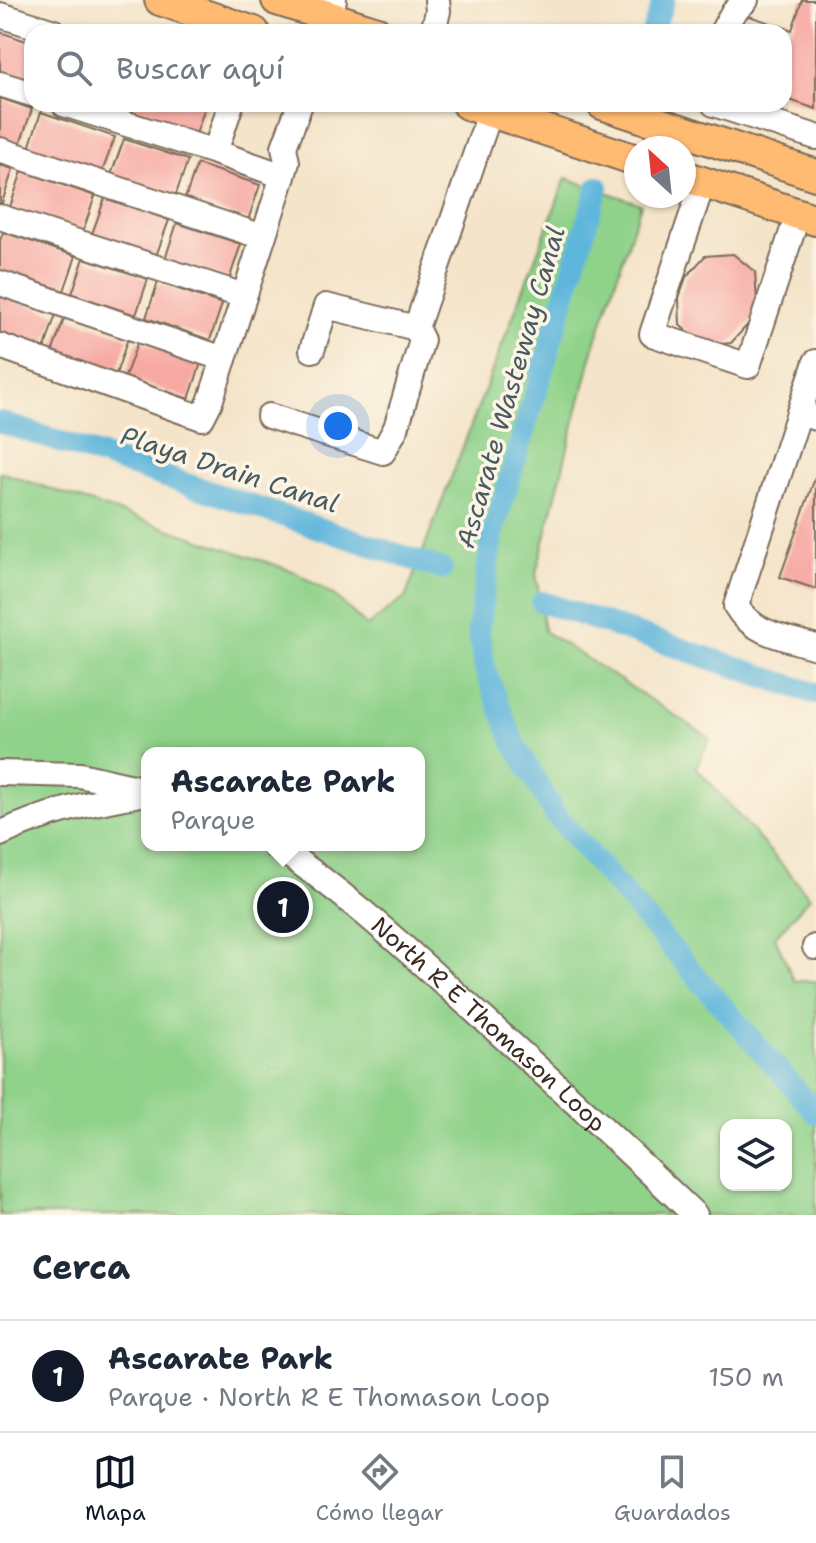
<!DOCTYPE html>
<html lang="es">
<meta charset="utf-8">
<style>
:root{--surface:#fff;--page:#f6f6f7;--text:#1f2937;--muted:#747a83;--line:#e0e1e3;--accent:#111827}
body{margin:0;font-family:"Shantell Sans",sans-serif;background:var(--page);color:var(--text)}
.controls{position:absolute;right:24px;bottom:24px;display:grid;overflow:hidden;border-radius:16px;box-shadow:0 2px 6px #0004}
.controls button{width:72px;height:72px;display:grid;place-items:center;padding:0;border:0;border-bottom:2px solid var(--line);background:var(--surface);color:var(--text);font:40px sans-serif}
.compass{position:absolute;left:624px;top:136px;width:72px;height:72px;border-radius:50%;background:var(--surface);box-shadow:0 2px 6px #0004;rotate:333deg}
.you{position:absolute;left:338px;top:426px;width:28px;height:28px;margin:-20px;border:6px solid #fff;border-radius:50%;background:#1a73e8;box-shadow:0 0 0 12px #1a73e833}
.badge{display:grid;place-items:center;width:52px;height:52px;border-radius:50%;background:var(--accent);color:#fff;font-size:26px;font-weight:700}
.pin{position:absolute;translate:-50% -50%;border:4px solid #fff;box-shadow:0 2px 8px #0006}
.popup{position:absolute;left:141px;top:747px;width:284px;height:104px;box-sizing:border-box;display:grid;place-content:center;border-radius:16px;background:var(--surface);filter:drop-shadow(0 2px 6px #0005);font-size:26px;white-space:nowrap;color:var(--muted)}
.popup b{font-size:30px;color:var(--text)}
.popup::after{content:'';position:absolute;left:50%;top:100%;margin-left:-16px;border:16px solid transparent;border-top-color:var(--surface)}
.list{margin:0;padding:0;list-style:none}
h2{display:flex;justify-content:space-between;align-items:center;height:104px;margin:0;padding:0 32px;font-size:34px}
h2 small{font-size:26px;font-weight:400;color:var(--muted)}
.list li{display:grid;grid-template-columns:52px 1fr auto;gap:24px;align-items:center;box-sizing:border-box;height:112px;padding:0 32px;border-top:2px solid var(--line)}
.list b{display:block;font-size:30px;white-space:nowrap}
.list p{margin:0;font-size:26px;white-space:nowrap;color:var(--muted)}
.list em{font-size:26px;font-style:normal;color:var(--muted)}
.icon{flex:none;width:44px;height:44px;fill:none;stroke:currentColor;stroke-width:2;stroke-linecap:round;stroke-linejoin:round}
.map{position:relative;flex:none;width:816px;height:1215px;overflow:hidden}
.search{position:absolute;background:var(--surface);box-shadow:0 2px 6px #0004;left:24px;right:24px;top:24px;height:88px;display:flex;align-items:center;gap:20px;box-sizing:border-box;padding:0 28px;border-radius:24px;color:var(--muted);font-size:30px}
.sheet{height:216px;background:var(--surface)}
nav{display:flex;justify-content:space-around;align-items:center;box-sizing:border-box;height:112px;border-top:2px solid var(--line);background:var(--surface);font-size:22px;color:var(--muted)}
nav a{display:grid;justify-items:center;gap:4px}
nav .on{color:var(--accent)}
.map>svg:first-child{display:block}
</style>
<div class="map">
<svg width="816" height="1215" viewBox="0 0 816 1215">
<rect width="100%" height="100%" fill="#fcf5e5"/>
<filter id="ink" filterUnits="userSpaceOnUse"><feTurbulence type="fractalNoise" baseFrequency=".0125" numOctaves="2"/><feDisplacementMap in="SourceGraphic" scale="16" xChannelSelector="R" yChannelSelector="G"/><feConvolveMatrix kernelMatrix="1 2 1 2 8 2 1 2 1" color-interpolation-filters="sRGB"/></filter>
<filter id="wash" filterUnits="userSpaceOnUse"><feTurbulence type="fractalNoise" baseFrequency=".006" numOctaves="4" result="noise"/><feDisplacementMap in="SourceGraphic" scale="32" xChannelSelector="R" yChannelSelector="G"/><feGaussianBlur stdDeviation="1.8" result="paint"/><feColorMatrix in="noise" values="0 0 0 0 0 0 0 0 0 0 0 0 0 0 0 0 0 1.4 0 .05"/><feComposite in="paint" operator="in"/></filter>
<g filter="url(#wash)">
<rect width="100%" height="100%" fill="#f4e4c9"/>
<path fill="#8fd28a" stroke="#657e54" stroke-width="2" fill-rule="evenodd" d="M566 178 641 204 593 350 536 573 544 631 710 738 696 767 810 897 775 937 794 981H816V1215H0V472L293 571 335 596 367 626 405 598ZM147 753H419V845H147ZM726 1125H786V1185H726Z"/>
<g fill="none" stroke-linecap="round" stroke-linejoin="round">
<g stroke="#5fb6dc" stroke-width="22">
<polyline points="652,32 664,0"/>
<polyline points="598,187 492,536 478,631 486,672 514,743 556,816 816,1113"/>
<polyline points="0,422 442,569"/>
<polyline points="542,602 816,694"/>
</g>
</g>
<g id="blocks">
<g fill="#f7aaa4">
<polygon points="802,0 816,0 816,109 784,98 784,32 741,32 746,15 792,30"/>
<polygon points="0,32 32,43 32,83 0,72"/>
<polygon points="0,98 32,109 20,144 0,137"/>
<polygon points="135,104 206,104 195,137 131,116"/>
<polygon points="41,112 115,137 102,172 29,148"/>
<polygon points="124,139 188,160 175,197 111,175"/>
<polygon points="197,164 260,185 248,220 185,199"/>
<polygon points="0,165 13,169 1,206 0,206"/>
<polygon points="22,171 95,196 83,231 10,207"/>
<polygon points="105,198 169,220 156,256 92,234"/>
<polygon points="177,223 241,244 229,280 165,259"/>
<polygon points="3,232 76,256 64,291 0,270 0,241"/>
<polygon points="733,254 755,272 757,302 751,321 731,343 702,346 680,325 679,298 686,277 705,256"/>
<polygon points="84,258 148,279 136,315 72,294"/>
<polygon points="158,282 222,304 210,340 146,318"/>
<polygon points="0,295 56,314 44,350 0,336"/>
<polygon points="65,316 128,338 116,374 52,353"/>
<polygon points="138,341 201,363 189,399 125,377"/>
<polygon points="816,475 816,589 780,577"/>
</g>
</g>
</g>
<g filter="url(#ink)">
<use href="#blocks" fill-opacity="0" stroke="#7c6b5a" stroke-width="2"/>
<g fill="none" stroke-linecap="round" stroke-linejoin="round">
<defs>
<g id="minor">
<polyline points="0,15 54,32"/>
<polyline points="327,32 334,0"/>
<polyline points="433,32 438,11 437,0"/>
<polyline points="722,32 732,14 746,0"/>
<polyline points="0,84 32,94"/>
<polyline points="64,104 215,152"/>
<polyline points="231,104 215,152 283,176"/>
<polyline points="714,104 816,137"/>
<polyline points="0,150 263,237"/>
<polyline points="703,182 652,334 748,366 798,214"/>
<polyline points="0,217 244,296"/>
<polyline points="0,283 224,359"/>
<polyline points="0,346 202,418 210,402 283,176 287,162 284,147 300,104"/>
<polyline points="312,350 326,306 416,328 490,112"/>
<polyline points="816,362 799,413 816,418"/>
<path d="M799 413 736 606C752 634 787 638 816 647"/>
<polyline points="269,416 383,452 396,428 422,340 416,328"/>
<polyline points="0,773 80,775 141,789"/>
<path d="M0 834C48 811 95 802 147 793"/>
<path id="s1" d="M274 845C344 891 405 948 467 1004 544 1073 620 1143 695 1215"/>
<polyline points="815,947 816,947"/>
</g>
<g id="major">
<polyline points="160,0 254,32"/>
<polyline points="277,0 377,32"/>
<polyline points="467,104 636,160"/>
<polyline points="602,104 816,175"/>
<polyline points="684,176 816,220"/>
</g>
</defs>
<use href="#minor" stroke="#7c6b5a" stroke-width="28"/>
<use href="#major" stroke="#7c6b5a" stroke-width="34"/>
<use href="#minor" stroke="#fff" stroke-width="24"/>
<use href="#major" stroke="#ffbb71" stroke-width="30"/>
</g>
</g>
<g text-anchor="middle" dominant-baseline="central" stroke-width="7" stroke-linejoin="round" paint-order="stroke">
<g font-size="24" fill="#3b2a1e" stroke="#fcf5e5">
<text stroke="none"><textPath href="#s1" startOffset="280">North R E Thomason Loop</textPath></text>
</g>
<g font-size="26" font-style="italic" fill="#485b60" stroke="#fcf5e5">
<text transform="translate(510 387) rotate(-74)">Ascarate Wasteway Canal</text>
<text transform="translate(230 469) rotate(18)">Playa Drain Canal</text>
</g>
</g>
</svg>
<div class="controls">
<button><svg class="icon" aria-label="layers" viewBox="0 0 24 24"><path d="M12 4l9 5-9 5-9-5zM3 14l9 5 9-5"/></svg></button>
</div>
<svg class="compass" viewBox="-18 -18 36 36"><path d="M0-13l5 13h-10z" fill="#e53935"/><path d="M0 13l5-13h-10z" fill="#747a83"/></svg>
<div class="you"></div>
<div class="pin badge" style="left:283px;top:907px">1</div>
<div class="popup"><b>Ascarate Park</b>Parque</div>
<div class="search"><svg class="icon" aria-label="search" viewBox="0 0 24 24"><circle cx="10" cy="10" r="6"/><path d="M15 15l6 6"/></svg>Buscar aquí</div>
</div>
<section class="sheet">
<h2>Cerca<small></small></h2>
<ul class="list">
<li><span class="badge">1</span><div><b>Ascarate Park</b><p>Parque · North R E Thomason Loop</p></div><em>150 m</em></li>
</ul>
</section>
<nav>
<a class="on"><svg class="icon" aria-label="map" viewBox="0 0 24 24"><path d="M3 6l6-2 6 2 6-2v14l-6 2-6-2-6 2zM9 4v14M15 6v14"/></svg>Mapa</a>
<a><svg class="icon" aria-label="directions" viewBox="0 0 24 24"><path d="M12 3l9 9-9 9-9-9zM9 14v-3h6M13 9l2 2-2 2"/></svg>Cómo llegar</a>
<a><svg class="icon" aria-label="saved" viewBox="0 0 24 24"><path d="M7 4h10v16l-5-4-5 4z"/></svg>Guardados</a>
</nav>
